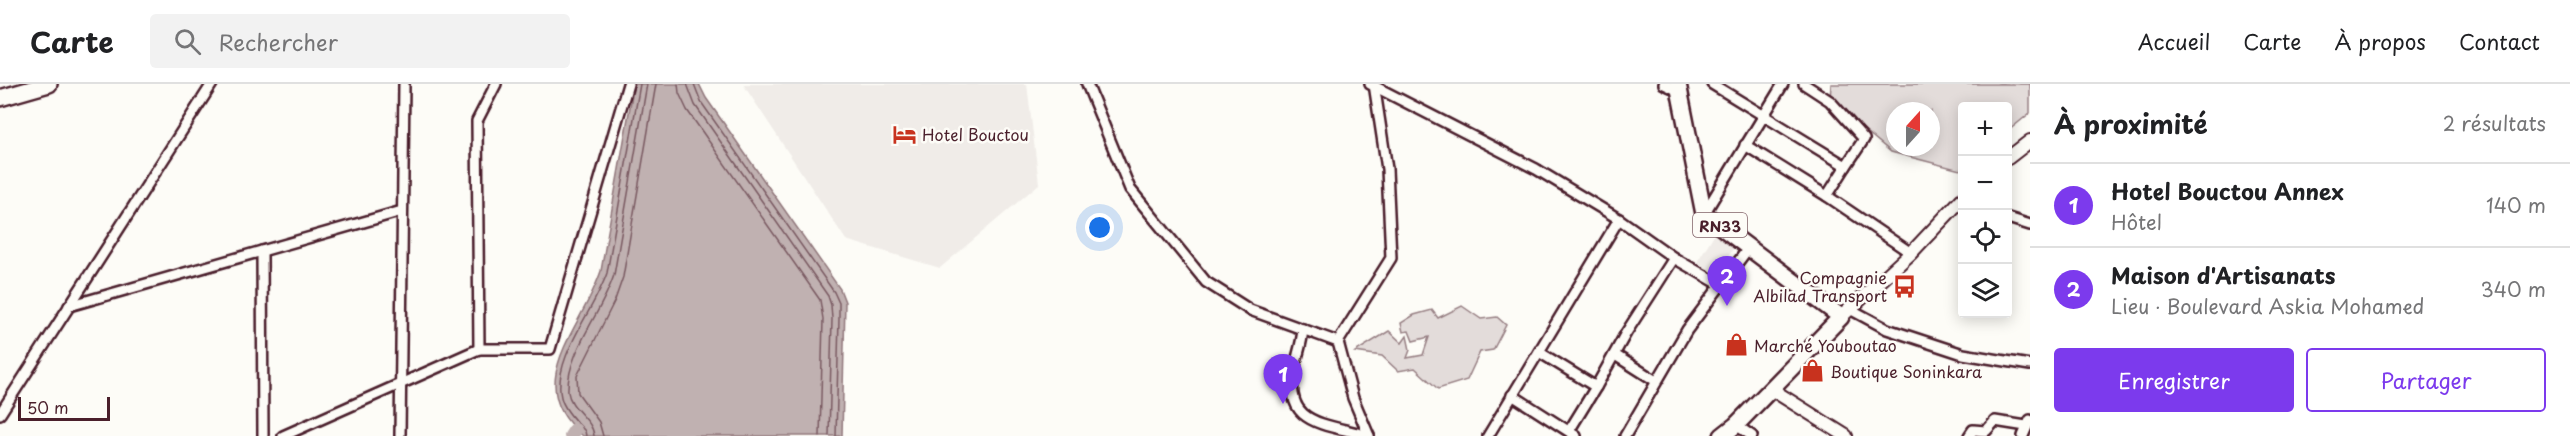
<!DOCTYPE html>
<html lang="fr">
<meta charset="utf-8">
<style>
:root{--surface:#fff;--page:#f2f2f2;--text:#202124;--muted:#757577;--line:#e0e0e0;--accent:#7c3aed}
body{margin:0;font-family:"Playpen Sans",sans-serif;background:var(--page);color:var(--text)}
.controls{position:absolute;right:18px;top:18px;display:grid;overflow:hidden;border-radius:6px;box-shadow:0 3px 15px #0003}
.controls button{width:54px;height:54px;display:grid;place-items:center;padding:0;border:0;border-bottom:2px solid var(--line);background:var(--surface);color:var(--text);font:30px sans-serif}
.compass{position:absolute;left:1886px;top:18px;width:54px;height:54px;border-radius:50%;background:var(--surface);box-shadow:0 3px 15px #0003;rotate:21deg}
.scale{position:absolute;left:18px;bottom:15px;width:92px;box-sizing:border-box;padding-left:6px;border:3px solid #4a1f2b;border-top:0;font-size:16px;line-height:21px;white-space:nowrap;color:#4a1f2b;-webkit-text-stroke:4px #fdfcf7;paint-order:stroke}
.you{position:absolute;left:1100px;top:144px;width:21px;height:21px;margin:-15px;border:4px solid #fff;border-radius:50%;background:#1a73e8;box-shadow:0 0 0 9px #1a73e833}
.badge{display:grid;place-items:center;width:39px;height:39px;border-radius:50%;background:var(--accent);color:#fff;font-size:20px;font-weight:700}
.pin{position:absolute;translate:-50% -50px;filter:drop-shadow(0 2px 3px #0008)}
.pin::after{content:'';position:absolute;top:32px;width:21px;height:18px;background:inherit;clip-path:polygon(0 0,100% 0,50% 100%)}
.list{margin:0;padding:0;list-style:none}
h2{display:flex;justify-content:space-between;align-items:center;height:78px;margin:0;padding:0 24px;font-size:26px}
h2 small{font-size:20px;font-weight:400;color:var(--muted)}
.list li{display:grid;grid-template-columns:39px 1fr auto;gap:18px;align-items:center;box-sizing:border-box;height:84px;padding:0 24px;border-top:2px solid var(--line)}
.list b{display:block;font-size:22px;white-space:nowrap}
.list p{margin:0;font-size:20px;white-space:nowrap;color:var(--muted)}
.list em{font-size:20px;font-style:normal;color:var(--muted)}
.actions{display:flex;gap:12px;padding:18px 24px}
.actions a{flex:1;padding:14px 0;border:2px solid var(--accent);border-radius:6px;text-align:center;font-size:21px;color:var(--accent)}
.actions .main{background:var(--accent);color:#fff}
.icon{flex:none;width:33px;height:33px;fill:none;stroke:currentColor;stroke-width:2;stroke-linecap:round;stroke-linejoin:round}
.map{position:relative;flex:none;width:2030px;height:352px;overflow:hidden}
header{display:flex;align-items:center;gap:36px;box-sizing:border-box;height:84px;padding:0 30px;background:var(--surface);border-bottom:2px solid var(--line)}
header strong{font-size:28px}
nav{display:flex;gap:33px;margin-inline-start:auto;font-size:21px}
.search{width:420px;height:54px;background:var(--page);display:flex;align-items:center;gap:15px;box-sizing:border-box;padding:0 21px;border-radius:6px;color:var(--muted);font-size:22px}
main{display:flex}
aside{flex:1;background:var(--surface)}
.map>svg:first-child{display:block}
</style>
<header>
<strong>Carte</strong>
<div class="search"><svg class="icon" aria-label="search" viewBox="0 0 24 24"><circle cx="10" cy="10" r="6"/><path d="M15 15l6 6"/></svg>Rechercher</div>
<nav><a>Accueil</a><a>Carte</a><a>À propos</a><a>Contact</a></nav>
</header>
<main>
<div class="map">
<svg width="2030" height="352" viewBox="0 0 2030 352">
<rect width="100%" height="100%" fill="#fdfcf7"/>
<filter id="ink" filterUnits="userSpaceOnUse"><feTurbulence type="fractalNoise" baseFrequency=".0167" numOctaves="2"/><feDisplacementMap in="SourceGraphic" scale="12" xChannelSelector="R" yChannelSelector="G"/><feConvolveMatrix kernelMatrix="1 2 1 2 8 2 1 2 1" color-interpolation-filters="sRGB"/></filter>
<g filter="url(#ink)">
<g fill="#f0ece8">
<polygon points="743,0 1027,0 1039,100 940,184 846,156"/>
<polygon points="1715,149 1735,162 1716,191 1697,178"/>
</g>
<g fill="#e3dcda" stroke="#967e82" stroke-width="1.5" fill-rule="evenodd">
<path d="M1831 0H2030V29L2008 47V22H1962V84L1960 86 1891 68 1830 17ZM1895 27H1931V63H1895Z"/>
<polygon points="1462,222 1481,235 1497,233 1506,241 1493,266 1480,268 1467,296 1438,305 1415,284 1398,287 1382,272 1355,268 1389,247 1402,259 1407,252 1410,266 1407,274 1423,271 1429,253 1413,257 1409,247 1403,248 1401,239 1414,231 1432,226 1438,234"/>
</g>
<path fill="#c0b1b1" stroke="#91777b" stroke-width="1.5" d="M634 0H699L706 14 840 205 845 218 842 352H583C519 300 582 245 601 187Z"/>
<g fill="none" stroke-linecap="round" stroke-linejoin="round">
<g stroke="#795961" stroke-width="1.5">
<polyline points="678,0 679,9 687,26 820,216 823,235 820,352"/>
<polyline points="687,0 695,21 828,212 831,221 832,235 829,352"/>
<polyline points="694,0 701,18 834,208 839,219 839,235 836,352"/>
<path d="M586 352 585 347C577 339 563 324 561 313 552 275 595 225 607 189L640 0"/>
<path d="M594 352C593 335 570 325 568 308 566 269 602 229 614 191L647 0"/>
<polyline points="603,352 599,338 578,309 577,292 615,216 623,193 656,0"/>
</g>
<polyline stroke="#c0b1b1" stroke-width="14" points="571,352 575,346"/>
<defs>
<g id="minor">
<polyline points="1087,0 1130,105 1206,198 1250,226 1338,258"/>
<polyline points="1370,0 1536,85 1619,135 1674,174 1721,201"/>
<polyline points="1664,0 1679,7"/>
<polyline points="1712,0 1846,82 1864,55 1830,17 1804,0"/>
<polyline points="1745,61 1827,112"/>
<polyline points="1846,82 1827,112 1911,169"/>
<polyline points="1704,130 1783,0"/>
<polyline points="2008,134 2030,141"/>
<polyline points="262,167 263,352"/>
<polyline points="69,222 402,127"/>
<polyline points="1850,225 1887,245 1963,270 2030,281"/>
<path d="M1303 245C1302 259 1298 269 1295 282 1281 342 1324 339 1369 352"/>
<polyline points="479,265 477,37 496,0"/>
<polyline points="1539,268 1596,303"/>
<polyline points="1615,271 1656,297"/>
<polyline points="1512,311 1576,352"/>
<polyline points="0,330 212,0"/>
<polyline points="1736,341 1752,352"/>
<polyline points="1569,347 1596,303 1626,249 1674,174"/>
<polyline points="283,352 479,265 550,265 628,0"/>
<polyline points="400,352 404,0"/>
<polyline points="1369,352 1353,314 1338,258 1391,174 1387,85 1374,0"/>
<polyline points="1488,352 1619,135"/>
<polyline points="1625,352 1687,246 1750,162"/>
<polyline points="1969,352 1973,346 1986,347 1995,337 2026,342"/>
<polyline points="2023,352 2030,336"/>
</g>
<g id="tertiary">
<polyline points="2008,74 2030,57"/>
<polyline points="1841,233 1911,169 1962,115"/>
<polyline points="1771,305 1846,352"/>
</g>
<g id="primary">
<polyline points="1678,0 1704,130 1841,233 1736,341 1722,352"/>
<polyline points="0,14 49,0"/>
</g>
</defs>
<use href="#minor" stroke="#4a1f2b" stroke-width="14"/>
<use href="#tertiary" stroke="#4a1f2b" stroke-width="16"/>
<use href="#primary" stroke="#4a1f2b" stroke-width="20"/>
<use href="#minor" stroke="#fdfcf7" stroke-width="9"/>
<use href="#tertiary" stroke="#fdfcf7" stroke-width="12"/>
<use href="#primary" stroke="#fdfcf7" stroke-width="15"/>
</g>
</g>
<defs>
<symbol id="hotel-bare" viewBox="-9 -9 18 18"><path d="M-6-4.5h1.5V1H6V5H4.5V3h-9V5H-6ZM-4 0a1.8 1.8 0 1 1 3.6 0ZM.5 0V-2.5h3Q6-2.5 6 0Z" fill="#c8321e" stroke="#fdfcf7" stroke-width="2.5" paint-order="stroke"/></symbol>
<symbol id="bus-bare" viewBox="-9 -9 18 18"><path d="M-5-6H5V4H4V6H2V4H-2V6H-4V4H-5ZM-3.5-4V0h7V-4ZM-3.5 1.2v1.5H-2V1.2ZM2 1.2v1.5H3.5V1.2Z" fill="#c8321e" stroke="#fdfcf7" stroke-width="2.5" paint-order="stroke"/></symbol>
<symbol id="shop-bare" viewBox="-9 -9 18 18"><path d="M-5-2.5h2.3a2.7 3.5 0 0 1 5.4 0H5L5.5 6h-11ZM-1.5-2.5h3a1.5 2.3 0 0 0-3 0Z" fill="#c8321e" stroke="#fdfcf7" stroke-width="2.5" paint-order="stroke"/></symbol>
</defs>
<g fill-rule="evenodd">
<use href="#hotel-bare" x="888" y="34" width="33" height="33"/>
<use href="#bus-bare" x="1888" y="186" width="33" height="33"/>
<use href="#shop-bare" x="1720" y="244" width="33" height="33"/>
<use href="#shop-bare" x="1796" y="270" width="33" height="33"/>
</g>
<g text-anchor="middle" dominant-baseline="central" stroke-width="5" stroke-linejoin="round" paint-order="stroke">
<rect fill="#fdfcf7" stroke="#806168" stroke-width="1.5" x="1693" y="129" width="54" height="24" rx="4.5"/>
<g font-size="15" font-weight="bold" fill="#4a1f2b">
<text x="1720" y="141">RN33</text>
</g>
<g font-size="16" fill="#4a1f2b" stroke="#fdfcf7" text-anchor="start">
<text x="922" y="50">Hotel Bouctou</text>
<text x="1887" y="193" text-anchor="end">Compagnie<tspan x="1887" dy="18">Albilad Transport</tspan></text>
<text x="1754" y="261">Marché Youboutao</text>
<text x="1830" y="287">Boutique Soninkara</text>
</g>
</g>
</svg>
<div class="controls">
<button>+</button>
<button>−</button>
<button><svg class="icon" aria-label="locate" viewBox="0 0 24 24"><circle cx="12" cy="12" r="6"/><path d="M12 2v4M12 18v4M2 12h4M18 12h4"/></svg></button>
<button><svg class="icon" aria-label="layers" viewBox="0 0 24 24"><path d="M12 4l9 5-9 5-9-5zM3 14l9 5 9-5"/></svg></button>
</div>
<svg class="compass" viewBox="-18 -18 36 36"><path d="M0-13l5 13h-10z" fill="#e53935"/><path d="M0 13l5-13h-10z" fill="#757577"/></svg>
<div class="scale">50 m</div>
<div class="you"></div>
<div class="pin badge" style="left:1283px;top:320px">1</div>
<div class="pin badge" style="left:1727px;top:222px">2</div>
</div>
<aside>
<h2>À proximité<small>2 résultats</small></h2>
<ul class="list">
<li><span class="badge">1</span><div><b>Hotel Bouctou Annex</b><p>Hôtel</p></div><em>140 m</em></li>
<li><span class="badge">2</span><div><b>Maison d'Artisanats</b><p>Lieu · Boulevard Askia Mohamed</p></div><em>340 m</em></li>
</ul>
<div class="actions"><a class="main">Enregistrer</a><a>Partager</a></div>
</aside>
</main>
